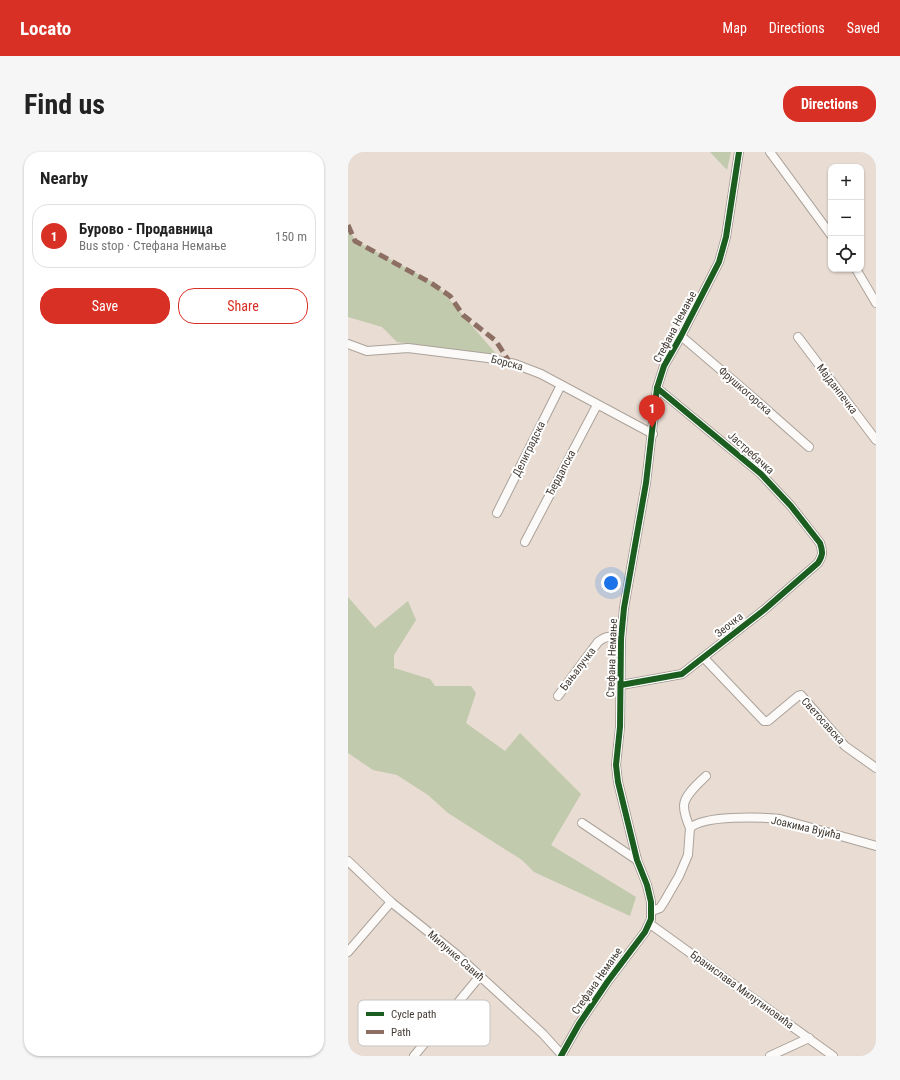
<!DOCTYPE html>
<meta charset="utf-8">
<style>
:root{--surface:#fff;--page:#f6f6f6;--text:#222;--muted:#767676;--line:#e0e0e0;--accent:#d93025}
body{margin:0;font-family:"Roboto Condensed",sans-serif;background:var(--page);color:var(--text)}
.controls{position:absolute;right:12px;top:12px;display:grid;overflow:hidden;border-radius:8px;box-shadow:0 1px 3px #0004}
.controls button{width:36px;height:36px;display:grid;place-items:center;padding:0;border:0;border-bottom:1px solid var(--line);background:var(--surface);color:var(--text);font:20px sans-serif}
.you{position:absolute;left:263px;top:431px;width:14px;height:14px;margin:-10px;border:3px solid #fff;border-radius:50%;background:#1a73e8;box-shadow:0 0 0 6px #1a73e833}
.badge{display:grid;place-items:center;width:26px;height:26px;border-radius:50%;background:var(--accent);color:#fff;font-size:13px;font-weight:700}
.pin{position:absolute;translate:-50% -33px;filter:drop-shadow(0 1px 2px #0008)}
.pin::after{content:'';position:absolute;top:21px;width:14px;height:12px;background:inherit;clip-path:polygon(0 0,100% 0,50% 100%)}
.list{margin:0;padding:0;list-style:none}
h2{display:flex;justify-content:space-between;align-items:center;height:52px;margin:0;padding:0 16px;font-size:17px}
h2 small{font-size:13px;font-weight:400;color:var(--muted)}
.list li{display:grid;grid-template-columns:26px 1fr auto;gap:12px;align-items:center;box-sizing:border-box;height:64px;margin:0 8px 8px;padding:0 8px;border:1px solid var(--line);border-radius:16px}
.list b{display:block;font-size:15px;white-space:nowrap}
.list p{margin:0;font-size:13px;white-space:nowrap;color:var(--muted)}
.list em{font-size:13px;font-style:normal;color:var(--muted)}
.actions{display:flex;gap:8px;padding:12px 16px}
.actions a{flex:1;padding:9px 0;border:1px solid var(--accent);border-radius:16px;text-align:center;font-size:14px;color:var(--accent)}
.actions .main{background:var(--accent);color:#fff}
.icon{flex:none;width:22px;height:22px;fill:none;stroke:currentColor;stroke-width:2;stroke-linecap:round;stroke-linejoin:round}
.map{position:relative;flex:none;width:528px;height:904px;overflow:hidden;border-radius:16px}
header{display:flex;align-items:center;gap:24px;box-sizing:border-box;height:56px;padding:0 20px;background:var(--accent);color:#fff}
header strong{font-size:19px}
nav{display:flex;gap:22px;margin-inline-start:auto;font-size:14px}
.intro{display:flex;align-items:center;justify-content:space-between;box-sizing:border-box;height:96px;padding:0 24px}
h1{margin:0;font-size:28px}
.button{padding:10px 18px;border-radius:16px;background:var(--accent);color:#fff;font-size:14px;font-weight:700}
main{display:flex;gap:24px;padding:0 24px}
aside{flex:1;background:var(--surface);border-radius:16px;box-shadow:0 1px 3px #0004}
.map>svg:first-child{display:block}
</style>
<header>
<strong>Locato</strong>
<nav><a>Map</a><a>Directions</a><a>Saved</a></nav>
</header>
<div class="intro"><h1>Find us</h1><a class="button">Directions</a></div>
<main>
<aside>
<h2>Nearby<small></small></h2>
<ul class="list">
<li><span class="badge">1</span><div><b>Бурово - Продавница</b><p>Bus stop · Стефана Немање</p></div><em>150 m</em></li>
</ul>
<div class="actions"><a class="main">Save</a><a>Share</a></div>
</aside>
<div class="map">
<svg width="528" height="904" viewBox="0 0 528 904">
<rect width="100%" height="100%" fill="#e8dcd3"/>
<g fill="#c1caac">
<polygon points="362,0 383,0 379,18"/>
<polygon points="0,76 8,89 88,132 150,204 49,190 34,175 0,165"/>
<polygon points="0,445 27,476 60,449 68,468 46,503 46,516 82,527 87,534 123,534 128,541 118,571 157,599 172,581 233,642 203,693 288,745 282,764 186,720 174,708 100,661 80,643 49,623 25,618 0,601"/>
</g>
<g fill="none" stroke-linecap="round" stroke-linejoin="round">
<defs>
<g id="minor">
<polyline points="422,0 483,83"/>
<polyline points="508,117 528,151"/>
<polyline points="333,184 401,242 461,295"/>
<polyline points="450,185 528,288"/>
<polyline points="0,192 19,199 60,196 140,206 167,212 193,222 305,282"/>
<polyline points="149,361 213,233"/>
<polyline points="177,390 249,253"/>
<polyline points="356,506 416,569 420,569 450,544 453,543 497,594 528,616"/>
<path d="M273 533 334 522 416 458 470 411C475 403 475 400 472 391L443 354 413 322 309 236"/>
<path d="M210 544 250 490C259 483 263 484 273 487"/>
<polyline points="234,671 289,708"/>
<path d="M342 676C339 669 336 661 336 654 336 643 351 631 358 624"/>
<polyline points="0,709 43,750 108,802 195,882 214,903"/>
<path d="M304 759 312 756 316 750 331 724 340 703 342 676C356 663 412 665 432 667L528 694"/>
<polyline points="302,772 485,904"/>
<polyline points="0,800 43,750"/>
<polyline points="66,904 132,824"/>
<polyline points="213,904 231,872 260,829 297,780 303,767 303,750 299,733 289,708 270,630 268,613 272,575 273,487 276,456 298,331 309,236 316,214 333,184 371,110 378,85 391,0"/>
<polyline points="422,904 461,886"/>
</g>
</defs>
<use href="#minor" stroke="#aba29a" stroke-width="10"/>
<use href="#minor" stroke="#fcfaf8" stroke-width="8"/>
<polyline stroke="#8d6e63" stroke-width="5" stroke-dasharray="10 5" stroke-linecap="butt" points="0,73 7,89 83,131 102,144 115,163 148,189 162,211"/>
<defs>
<g id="cycleway">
<path d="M273 533 334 522 416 458 470 411C475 403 475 400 472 391L443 354 413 322 309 236"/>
<polyline points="213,904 231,872 260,829 297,780 303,767 303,750 299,733 289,708 270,630 268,613 272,575 273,487 276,456 298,331 309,236 316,214 333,184 371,110 378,85 391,0"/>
</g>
</defs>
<use href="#cycleway" stroke="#fff" stroke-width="8"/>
<use href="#cycleway" stroke="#1b5e20" stroke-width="6"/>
</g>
<g text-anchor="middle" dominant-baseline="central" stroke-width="4" stroke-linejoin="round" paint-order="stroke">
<g font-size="11" fill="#433b34" stroke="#fff">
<text transform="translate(327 175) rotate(-62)">Стефана Немање</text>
<text transform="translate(159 211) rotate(15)">Борска</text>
<text transform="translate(489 237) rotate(53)">Мајданпечка</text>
<text transform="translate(397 239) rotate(41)">Фрушкогорска</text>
<text transform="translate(181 297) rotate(-64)">Делиградска</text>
<text transform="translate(403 301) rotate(42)">Јастребачка</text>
<text transform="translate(213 321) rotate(-62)">Ђердапска</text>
<text transform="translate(381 473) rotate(-38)">Зеочка</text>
<text transform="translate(264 506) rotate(-88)">Стефана Немање</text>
<text transform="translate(230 517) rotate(-53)">Бањалучка</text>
<text transform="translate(475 569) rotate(48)">Светосавска</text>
<text transform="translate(458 676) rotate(13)">Јоакима Вујића</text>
<text transform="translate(108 804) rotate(41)">Милунке Савић</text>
<text transform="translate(249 829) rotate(-55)">Стефана Немање</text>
<text transform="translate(394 838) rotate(36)">Бранислава Милутиновића</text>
</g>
</g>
<rect x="10" y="848" width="132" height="46" rx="6" fill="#fff" stroke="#c7c4c2" stroke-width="1"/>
<rect x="18" y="860" width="18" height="4" fill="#1b5e20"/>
<rect x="18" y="878" width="18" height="4" fill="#8d6e63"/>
<g font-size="11" fill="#433b34">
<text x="43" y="866">Cycle path</text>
<text x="43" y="884">Path</text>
</g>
</svg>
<div class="controls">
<button>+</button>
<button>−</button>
<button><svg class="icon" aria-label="locate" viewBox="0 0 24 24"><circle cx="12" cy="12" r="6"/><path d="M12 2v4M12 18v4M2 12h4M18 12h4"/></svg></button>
</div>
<div class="you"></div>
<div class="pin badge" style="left:304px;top:276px">1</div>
</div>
</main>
